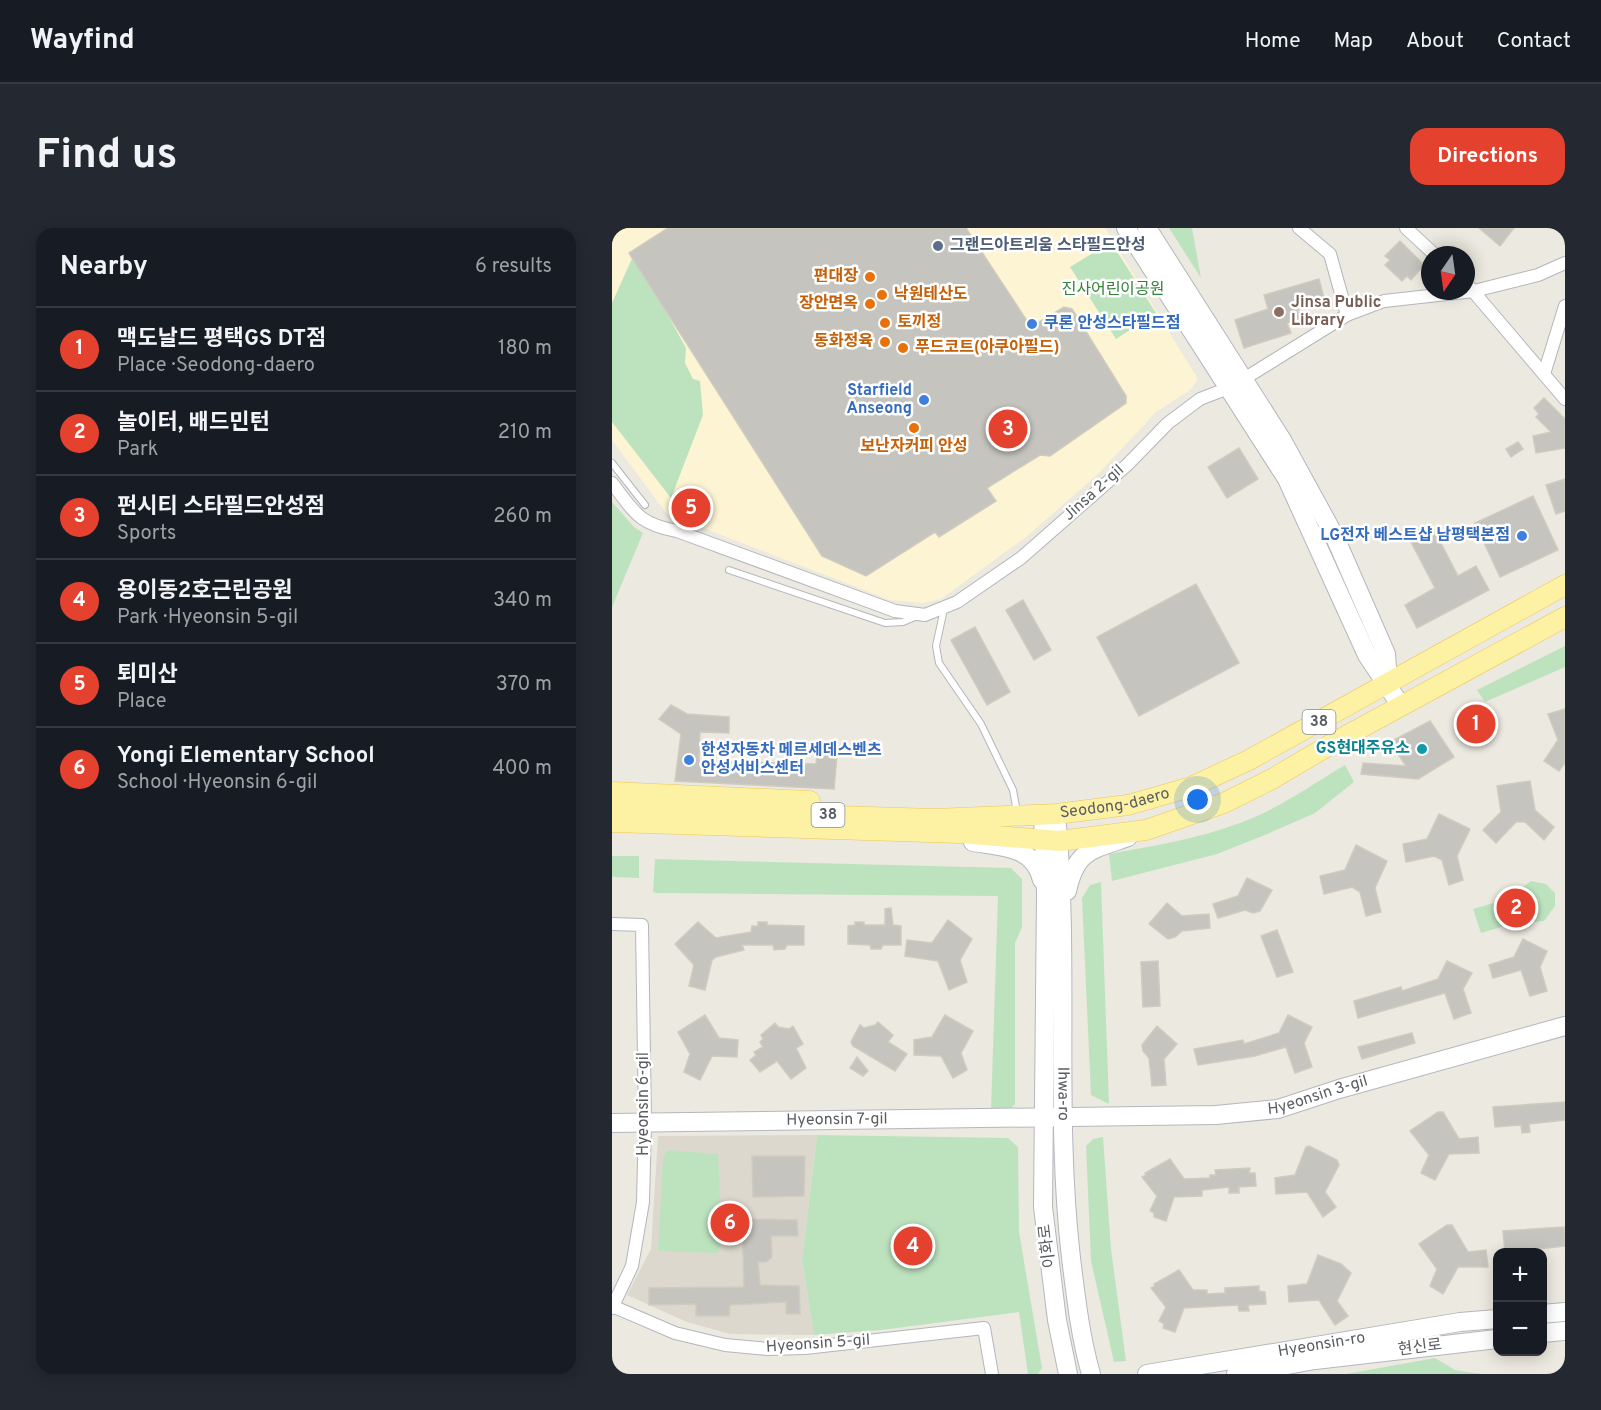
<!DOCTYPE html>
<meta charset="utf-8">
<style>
:root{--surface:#171b24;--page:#242831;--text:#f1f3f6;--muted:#9ea1a6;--line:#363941;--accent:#e4412e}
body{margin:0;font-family:Overpass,"Noto Sans KR",sans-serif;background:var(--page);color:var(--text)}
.controls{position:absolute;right:18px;bottom:18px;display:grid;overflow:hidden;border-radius:12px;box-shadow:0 3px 15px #0003}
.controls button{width:54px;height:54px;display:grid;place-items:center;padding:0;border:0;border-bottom:2px solid var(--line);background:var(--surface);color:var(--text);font:30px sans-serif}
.compass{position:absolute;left:809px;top:18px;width:54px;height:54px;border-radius:50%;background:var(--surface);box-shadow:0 3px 15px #0003;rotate:193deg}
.you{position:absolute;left:586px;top:572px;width:21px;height:21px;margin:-15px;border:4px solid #fff;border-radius:50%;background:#1a73e8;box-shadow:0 0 0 9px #1a73e833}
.badge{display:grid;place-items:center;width:39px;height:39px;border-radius:50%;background:var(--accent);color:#fff;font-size:20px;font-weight:700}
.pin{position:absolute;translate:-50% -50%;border:3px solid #fff;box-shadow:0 2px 6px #0006}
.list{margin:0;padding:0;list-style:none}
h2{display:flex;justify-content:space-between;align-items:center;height:78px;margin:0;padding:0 24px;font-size:26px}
h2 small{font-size:20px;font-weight:400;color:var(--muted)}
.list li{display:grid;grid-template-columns:39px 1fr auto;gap:18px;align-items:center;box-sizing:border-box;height:84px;padding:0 24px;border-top:2px solid var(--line)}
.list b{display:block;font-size:22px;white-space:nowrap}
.list p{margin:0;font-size:20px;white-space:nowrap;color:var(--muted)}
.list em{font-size:20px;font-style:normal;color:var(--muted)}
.map{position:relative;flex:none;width:953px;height:1146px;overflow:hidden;border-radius:18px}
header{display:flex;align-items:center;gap:36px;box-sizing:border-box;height:84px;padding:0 30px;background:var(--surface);border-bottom:2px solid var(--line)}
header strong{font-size:28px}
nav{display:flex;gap:33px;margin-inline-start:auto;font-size:21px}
.intro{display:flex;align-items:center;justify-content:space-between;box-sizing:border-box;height:144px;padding:0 36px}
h1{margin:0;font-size:42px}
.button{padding:15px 27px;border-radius:18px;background:var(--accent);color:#fff;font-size:21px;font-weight:700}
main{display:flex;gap:36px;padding:0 36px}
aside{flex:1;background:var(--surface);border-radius:18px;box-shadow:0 3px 15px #0003}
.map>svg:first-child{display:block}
</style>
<header>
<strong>Wayfind</strong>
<nav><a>Home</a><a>Map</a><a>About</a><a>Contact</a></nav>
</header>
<div class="intro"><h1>Find us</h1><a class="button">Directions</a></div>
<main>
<aside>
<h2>Nearby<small>6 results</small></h2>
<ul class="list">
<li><span class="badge">1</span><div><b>맥도날드 평택GS DT점</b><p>Place · Seodong-daero</p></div><em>180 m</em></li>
<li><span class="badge">2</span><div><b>놀이터, 배드민턴</b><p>Park</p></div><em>210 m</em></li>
<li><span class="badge">3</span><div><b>펀시티 스타필드안성점</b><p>Sports</p></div><em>260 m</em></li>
<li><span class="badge">4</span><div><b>용이동2호근린공원</b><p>Park · Hyeonsin 5-gil</p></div><em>340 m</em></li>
<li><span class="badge">5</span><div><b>퇴미산</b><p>Place</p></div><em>370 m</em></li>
<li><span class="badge">6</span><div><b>Yongi Elementary School</b><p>School · Hyeonsin 6-gil</p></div><em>400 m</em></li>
</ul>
</aside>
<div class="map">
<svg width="953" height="1146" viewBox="0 0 953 1146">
<rect width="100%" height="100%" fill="#ece9e0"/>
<polygon fill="#fdf4d4" points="0,0 493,0 586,151 578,162 544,184 487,245 414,309 329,371 311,375 278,372 55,286 0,212"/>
<polygon fill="#dcd8ce" points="205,907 190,1032 202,1107 118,1106 75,1094 15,1067 39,1021 46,908"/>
<g fill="#bde3be">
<polygon points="557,0 580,0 589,50"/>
<polygon points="499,14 544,85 504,111 458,39"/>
<polygon points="22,26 74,120 73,135 81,151 88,153 91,187 59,270 0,194 0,75"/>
<polygon points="0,274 22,299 31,305 0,379"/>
<polygon points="953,418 953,439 873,474 865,462"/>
<path d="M733 537 742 554 703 585 653 607 605 626 500 653 497 626C540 618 586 611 628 595 665 582 699 557 733 537Z"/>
<polygon points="0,628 27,628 27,650 0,649"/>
<polygon points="43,631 399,640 410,651 410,699 403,715 403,876 398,881 379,882 386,668 45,665 41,664"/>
<polygon points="919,653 934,656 943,665 943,678 932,693 899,696 869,705 861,681 892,672"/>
<polygon points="489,654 497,876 479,867 470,670 478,657"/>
<polygon points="205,907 396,910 406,919 407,1004 430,1140 426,1146 416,1146 407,1084 269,1102 202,1107 190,1032"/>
<polygon points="491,909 499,1021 514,1133 502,1134 479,1033 474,918 481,911"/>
<polygon points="56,922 106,926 110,1014 105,1025 46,1023 51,930"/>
<polygon points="823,1130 843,1142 869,1146 734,1146"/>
</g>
<g fill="#c6c4be" stroke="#d0cbbf" stroke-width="1.5">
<polygon points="56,0 354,0 419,99 452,79 460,81 514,168 514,175 438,228 428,227 375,260 384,273 327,309 323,304 254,348 210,328 17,25"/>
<polygon points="867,0 902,0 888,18"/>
<polygon points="788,13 812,37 799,52 795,48 790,53 773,37 778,32 773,28"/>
<polygon points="707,51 713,74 685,82 689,90 675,95 679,105 632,120 623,92 656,81 652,67"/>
<polygon points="932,170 953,191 953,220 924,225 921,208 939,204 924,189 927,186 922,180"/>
<polygon points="906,214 911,221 899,229 894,221"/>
<polygon points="627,220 646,251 615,270 596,239"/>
<polygon points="953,251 953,283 944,286 934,257"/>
<polygon points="921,268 946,322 888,349 863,295"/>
<polygon points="821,300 846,348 864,338 877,362 805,400 793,377 823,360 798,312"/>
<polygon points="584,356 627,435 527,488 485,409"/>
<polygon points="411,372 439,422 422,432 394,382"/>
<polygon points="363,399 398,464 375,477 339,412"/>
<polygon points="59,477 75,486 117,489 117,505 88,504 87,533 204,536 205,525 225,527 222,561 63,553 69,506 47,491"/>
<polygon points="865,478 882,503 863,515 846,488"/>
<polygon points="953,481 953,535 947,543 932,533 946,512 936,486"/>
<polygon points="818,493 842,529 806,551 749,546 751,535 794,538 778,514"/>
<polygon points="918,553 923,582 942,599 932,612 913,594 904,594 884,615 871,602 889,584 885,558"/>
<polygon points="827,586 858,601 845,628 851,652 837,657 830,632 822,628 794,634 791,616 815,611"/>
<polygon points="744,617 775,633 763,660 769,684 754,688 748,664 740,659 712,666 708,648 733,642"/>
<polygon points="635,650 660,662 648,683 641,685 633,682 606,690 601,676 626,668"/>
<polygon points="555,675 570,688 597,686 598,700 570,703 563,709 556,711 537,696"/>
<polygon points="279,680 281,697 289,698 289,717 271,717 269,721 259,721 258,717 236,716 236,698 243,697 243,694 252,694 252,697 273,697 273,681"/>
<polygon points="336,692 360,711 348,732 355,754 337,762 326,733 293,728 295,712 320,715"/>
<polygon points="86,694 104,710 139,704 140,698 146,698 146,694 155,694 155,697 192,698 192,717 175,717 173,721 162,722 161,717 130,717 132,722 104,729 100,732 93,762 77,758 82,737 63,716"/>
<polygon points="665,702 681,744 665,749 649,708"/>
<polygon points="911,711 935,723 928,739 935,763 918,768 909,742 881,750 877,737 902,729"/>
<polygon points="546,733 548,778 531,779 529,734"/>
<polygon points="835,733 860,745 851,761 859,785 842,791 833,765 746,790 742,773 789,759 790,763 826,751"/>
<polygon points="93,787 107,810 126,812 125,829 100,828 88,852 72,844 78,826 66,804"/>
<polygon points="333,787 361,803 349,825 355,842 341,850 329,828 302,827 302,812 320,809"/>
<polygon points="676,787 700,799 692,815 700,839 683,845 674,819 643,828 586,837 582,821 631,812 632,816 667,805"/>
<polygon points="266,794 281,807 276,814 295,826 283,843 241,818 239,814 248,797 252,800 263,797"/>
<polygon points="163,795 166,799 177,801 181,798 191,816 184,820 194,840 179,851 165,833 148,844 138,832 144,827 142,824 151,819 148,814 151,811 149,807"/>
<polygon points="545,798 565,816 552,831 554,857 540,858 537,830 531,823 530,817"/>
<polygon points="800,805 803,815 750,831 746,819"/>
<polygon points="245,829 256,843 251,848 238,840"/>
<polygon points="953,874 953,892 917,896 918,904 910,905 909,897 883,899 881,879"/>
<polygon points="826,884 831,884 847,911 866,909 867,925 837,926 823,952 809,945 817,927 798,903"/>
<polygon points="697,918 725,932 727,937 713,964 724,979 711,989 695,964 664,966 663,950 683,947 694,919"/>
<polygon points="140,928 193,928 192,968 141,969"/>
<polygon points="558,931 572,951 598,950 598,947 604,947 603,942 638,940 637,945 643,945 644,958 627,959 627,965 617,965 617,959 590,962 590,968 562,969 554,993 542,989 542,985 538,983 545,968 530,949 534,947 533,945"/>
<polygon points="130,991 185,992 186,1008 159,1008 160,1029 154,1034 146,1034 148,1057 187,1058 188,1086 174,1086 174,1074 118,1077 117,1088 84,1088 84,1076 37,1077 37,1060 132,1059"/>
<polygon points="835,997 840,997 856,1024 874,1022 876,1039 846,1039 831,1066 818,1058 825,1041 807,1016"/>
<polygon points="952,999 953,1018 927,1021 927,1024 919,1024 919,1021 893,1024 891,1003"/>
<polygon points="706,1027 729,1036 739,1045 725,1073 736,1088 723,1097 707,1072 677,1074 676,1058 695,1056"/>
<polygon points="567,1042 581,1062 595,1062 595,1066 613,1065 613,1060 647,1058 647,1063 653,1064 654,1076 636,1077 637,1083 627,1083 626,1077 572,1080 563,1104 551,1100 552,1096 547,1093 554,1079 539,1060 543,1058 542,1056"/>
</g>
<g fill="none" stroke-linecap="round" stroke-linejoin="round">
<defs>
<g id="lane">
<polyline points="0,235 33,277"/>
<polyline points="117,342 273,395 291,394 305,388"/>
<polyline points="332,381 324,418 327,435 369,496 401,562 405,584"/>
</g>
<g id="street">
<polyline points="794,0 823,27"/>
<polyline points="854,55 953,171"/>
<polyline points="735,87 772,73 862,63 926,47 953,35"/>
<polyline points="932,146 953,78"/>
<path d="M0 255C23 285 27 296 65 303L283 383 313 387 345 374 409 330 515 237 556 195 588 171 619 159 735 87 718 26 687 0"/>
<polyline points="0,696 30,697 33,895 31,974 20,1038 0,1080"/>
<polyline points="0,1078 63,1105 113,1117 156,1121 193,1120 372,1100 380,1146"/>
</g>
<g id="secondary">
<polyline points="514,0 675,251 755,427 789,478"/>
<polyline points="535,0 670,212 722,307 774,426 776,454"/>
<polyline points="431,586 434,665 431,979 445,1092 456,1146"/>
<path id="s1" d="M444 586C458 733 442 882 459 1030 464 1069 468 1108 479 1146"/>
<path d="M361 614C391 619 422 618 430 652"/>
<path d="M455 663C464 622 479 622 516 609"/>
<path id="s2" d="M0 895 604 887 666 881 727 861 953 798"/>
<polyline points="930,1086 953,1084"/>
<polyline points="930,1105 953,1103"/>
<path id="s3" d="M535 1146 848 1094 885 1091"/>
<polyline points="624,1146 703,1132 885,1111"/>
</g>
<g id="primary">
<polyline points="0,564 198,573"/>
<path id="s4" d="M0 581 323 591 444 586 516 577 579 559 637 532 953 357"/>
<polyline points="0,594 348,605 447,613 534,602 612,575 660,551 721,515 953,389"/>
</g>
</defs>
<use href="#lane" stroke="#b3b6bb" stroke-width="8"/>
<use href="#street" stroke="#b3b6bb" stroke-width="14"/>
<use href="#secondary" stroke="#b4b7bd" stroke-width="20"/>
<use href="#primary" stroke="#edc758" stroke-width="21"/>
<use href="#lane" stroke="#fff" stroke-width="6"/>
<use href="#street" stroke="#fff" stroke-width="12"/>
<use href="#secondary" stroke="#fff" stroke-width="18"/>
<use href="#primary" stroke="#fdf1a4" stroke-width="20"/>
</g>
<circle fill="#5c6f8a" stroke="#fff" stroke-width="2" cx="326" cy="18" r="6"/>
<g fill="#e8710a" stroke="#fff" stroke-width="2">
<circle cx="258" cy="49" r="6"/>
<circle cx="270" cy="67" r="6"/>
<circle cx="258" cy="76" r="6"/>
<circle cx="273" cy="95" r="6"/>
<circle cx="273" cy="114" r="6"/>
<circle cx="291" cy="120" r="6"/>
<circle cx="302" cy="200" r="6"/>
</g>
<circle fill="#8d6e63" stroke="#fff" stroke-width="2" cx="667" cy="84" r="6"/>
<g fill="#3f7fe0" stroke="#fff" stroke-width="2">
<circle cx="420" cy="96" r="6"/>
<circle cx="312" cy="172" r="6"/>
<circle cx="910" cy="308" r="6"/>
<circle cx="77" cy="532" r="6"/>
</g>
<circle fill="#0f9aa8" stroke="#fff" stroke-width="2" cx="810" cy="521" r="6"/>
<g text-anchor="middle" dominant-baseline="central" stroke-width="5" stroke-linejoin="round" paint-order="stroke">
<g fill="#fff" stroke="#8b8d90" stroke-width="1.5">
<rect x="690.5" y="482" width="33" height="24" rx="4.5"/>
<rect x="199.5" y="575" width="33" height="24" rx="4.5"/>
</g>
<g font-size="15" font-weight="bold" fill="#595c61">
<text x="707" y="494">38</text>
<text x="216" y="587">38</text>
</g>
<g font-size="16" font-weight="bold" fill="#4e5e75" stroke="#fff" text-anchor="start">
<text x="338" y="18">그랜드아트리움 스타필드안성</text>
</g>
<g font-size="16" font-weight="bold" fill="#c56008" stroke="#fff" text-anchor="end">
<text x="246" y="49">편대장</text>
<text x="282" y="67" text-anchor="start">낙원테산도</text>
<text x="246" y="76">장안면옥</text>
<text x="285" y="95" text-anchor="start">토끼정</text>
<text x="261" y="114">동화정육</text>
<text x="303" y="120" text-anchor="start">푸드코트(아쿠아필드)</text>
<text x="302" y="219" text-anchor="middle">보난자커피 안성</text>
</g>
<g font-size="16" fill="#36833c" stroke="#fff">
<text x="501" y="62">진사어린이공원</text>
</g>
<g font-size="16" font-weight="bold" fill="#785e54" stroke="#fff" text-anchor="start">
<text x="679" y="75">Jinsa Public<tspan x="679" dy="18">Library</tspan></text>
</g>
<g font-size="16" font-weight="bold" fill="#366cbe" stroke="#fff" text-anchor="start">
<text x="432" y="96">쿠론 안성스타필드점</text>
<text x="300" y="163" text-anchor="end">Starfield<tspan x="300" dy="18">Anseong</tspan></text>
<text x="898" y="308" text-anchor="end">LG전자 베스트샵 남평택본점</text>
<text x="89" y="523">한성자동차 메르세데스벤츠<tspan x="89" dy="18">안성서비스센터</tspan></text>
</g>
<g font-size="16" fill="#595c61" stroke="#fff">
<text transform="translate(482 265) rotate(-42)">Jinsa 2-gil</text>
<text stroke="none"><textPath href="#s4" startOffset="504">Seodong-daero</textPath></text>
<text stroke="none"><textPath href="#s1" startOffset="280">Ihwa-ro</textPath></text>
<text stroke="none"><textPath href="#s2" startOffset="708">Hyeonsin 3-gil</textPath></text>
<text transform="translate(32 876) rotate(-90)">Hyeonsin 6-gil</text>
<text stroke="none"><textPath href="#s2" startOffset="225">Hyeonsin 7-gil</textPath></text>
<text transform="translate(436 1018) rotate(-97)">이화로</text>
<text transform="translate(206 1116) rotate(-4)">Hyeonsin 5-gil</text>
<text stroke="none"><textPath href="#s3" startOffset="177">Hyeonsin-ro</textPath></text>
<text transform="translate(808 1120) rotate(-7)">현신로</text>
</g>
<g font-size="16" font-weight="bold" fill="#0d838f" stroke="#fff" text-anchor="end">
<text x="798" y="521">GS현대주유소</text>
</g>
</g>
</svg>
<div class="controls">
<button>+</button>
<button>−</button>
</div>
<svg class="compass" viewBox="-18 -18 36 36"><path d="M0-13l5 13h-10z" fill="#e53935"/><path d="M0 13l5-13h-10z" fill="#9ea1a6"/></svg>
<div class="you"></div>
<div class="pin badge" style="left:864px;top:496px">1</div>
<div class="pin badge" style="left:904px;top:680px">2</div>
<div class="pin badge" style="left:396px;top:201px">3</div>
<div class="pin badge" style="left:301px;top:1018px">4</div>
<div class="pin badge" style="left:79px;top:280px">5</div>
<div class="pin badge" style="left:118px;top:995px">6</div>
</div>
</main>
